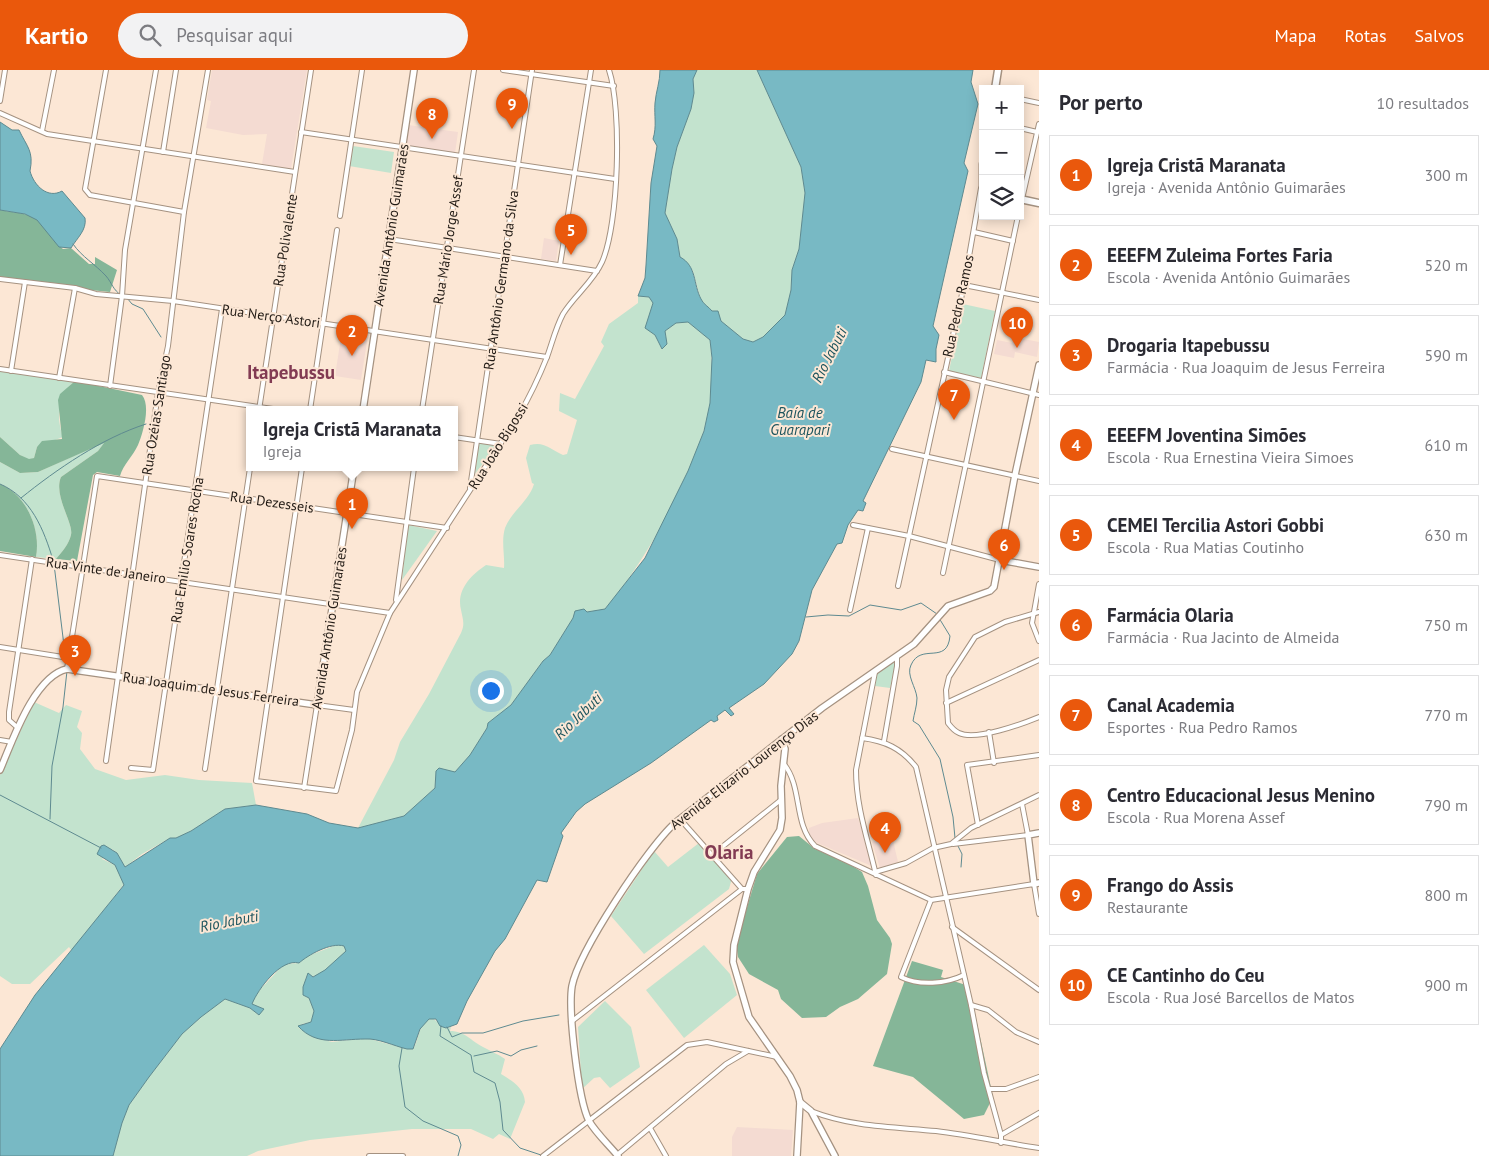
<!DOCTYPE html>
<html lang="pt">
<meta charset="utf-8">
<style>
:root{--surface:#fff;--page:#f2f2f3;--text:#2b2b33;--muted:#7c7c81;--line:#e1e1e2;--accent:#ea580c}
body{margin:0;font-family:"PT Sans",sans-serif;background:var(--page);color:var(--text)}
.controls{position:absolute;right:15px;top:15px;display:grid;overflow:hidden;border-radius:0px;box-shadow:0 2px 12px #0003}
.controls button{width:45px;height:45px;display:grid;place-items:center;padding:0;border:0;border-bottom:1px solid var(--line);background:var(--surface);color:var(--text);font:25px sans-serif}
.you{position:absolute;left:490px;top:620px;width:18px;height:18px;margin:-12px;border:4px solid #fff;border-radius:50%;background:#1a73e8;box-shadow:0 0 0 8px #1a73e833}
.badge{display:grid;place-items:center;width:32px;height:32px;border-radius:50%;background:var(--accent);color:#fff;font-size:16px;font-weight:700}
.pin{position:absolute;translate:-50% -41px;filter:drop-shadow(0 1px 2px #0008)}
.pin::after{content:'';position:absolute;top:26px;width:18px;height:15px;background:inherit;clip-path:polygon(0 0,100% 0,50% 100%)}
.popup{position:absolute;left:246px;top:336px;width:212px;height:65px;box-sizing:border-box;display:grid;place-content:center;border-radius:0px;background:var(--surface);filter:drop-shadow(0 1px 4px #0005);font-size:16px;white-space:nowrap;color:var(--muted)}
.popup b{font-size:19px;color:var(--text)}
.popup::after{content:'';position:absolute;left:50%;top:100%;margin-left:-10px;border:10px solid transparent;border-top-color:var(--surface)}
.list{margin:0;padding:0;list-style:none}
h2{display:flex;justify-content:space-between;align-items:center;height:65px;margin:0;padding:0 20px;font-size:21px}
h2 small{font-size:16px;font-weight:400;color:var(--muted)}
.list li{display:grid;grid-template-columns:32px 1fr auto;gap:15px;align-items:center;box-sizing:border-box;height:80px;margin:0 10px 10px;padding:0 10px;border:1px solid var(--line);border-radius:0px}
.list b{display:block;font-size:19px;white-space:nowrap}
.list p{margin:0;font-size:16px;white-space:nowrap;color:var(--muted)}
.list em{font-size:16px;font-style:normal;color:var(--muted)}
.icon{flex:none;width:28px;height:28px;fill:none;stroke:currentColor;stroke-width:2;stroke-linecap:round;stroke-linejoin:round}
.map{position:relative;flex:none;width:1039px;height:1086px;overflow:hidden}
header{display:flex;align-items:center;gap:30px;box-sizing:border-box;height:70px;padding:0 25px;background:var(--accent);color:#fff}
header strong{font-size:24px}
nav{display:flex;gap:28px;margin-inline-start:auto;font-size:18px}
.search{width:350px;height:45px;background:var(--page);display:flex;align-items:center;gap:12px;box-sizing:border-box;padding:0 18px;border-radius:28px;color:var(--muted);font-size:19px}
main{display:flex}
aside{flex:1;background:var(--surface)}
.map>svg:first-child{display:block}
</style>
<header>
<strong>Kartio</strong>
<div class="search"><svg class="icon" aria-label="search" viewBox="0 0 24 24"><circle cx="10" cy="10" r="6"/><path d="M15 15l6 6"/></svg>Pesquisar aqui</div>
<nav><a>Mapa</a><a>Rotas</a><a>Salvos</a></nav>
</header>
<main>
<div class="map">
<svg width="1039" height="1086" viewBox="0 0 1039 1086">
<rect width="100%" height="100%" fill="#fce7d5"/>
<g fill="#f4dbd2">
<polygon points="212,0 307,0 291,99 262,94 267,64 243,65 206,58 211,31 207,30"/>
<polygon points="408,55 458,62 455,83 405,76"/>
<polygon points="544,168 559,171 556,191 541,189"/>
<polygon points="342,261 368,265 361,310 335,306"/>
<polygon points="1013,267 1039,272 1037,287 1015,282 1014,288 994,284 997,270 1012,273"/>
<polygon points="858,748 874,797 815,772 809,765 809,758 822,753"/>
<polygon points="892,766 898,792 880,798 872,772"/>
<polygon points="737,1057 793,1060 791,1086 732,1086 732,1067"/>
</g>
<g fill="#c3e3ce">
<polygon points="697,0 757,0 801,97 805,123 799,179 792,200 791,220 785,245 763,267 753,272 743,269 721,251 701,231 693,201 680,187 677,169 665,143 672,99 677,77 691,39 694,23 693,9"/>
<polygon points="353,76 394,82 391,103 349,96"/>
<path d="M638 226 649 227 653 233 646 258 655 265 662 279 667 274 665 261 676 253 688 252 710 270C712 291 713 314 710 334 699 400 647 488 605 540L587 542 575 541 573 548 550 585 543 591 511 635 488 653 487 658 470 685 455 702 436 703 435 718 404 746 358 758 394 690 400 672 429 624 461 563C465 554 463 550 461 540 456 520 471 505 486 495L504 498C505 485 501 471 505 458 511 442 529 431 534 414L532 413 526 388 530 375C545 371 551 380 563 385L567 384 577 350 559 341 560 323 575 329 604 276 601 272 609 254 638 233Z"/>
<polygon points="963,234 995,241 981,308 949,301"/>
<path d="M0 301 75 311C57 325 56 346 63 367L37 377 34 388 29 390 20 385 0 367Z"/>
<path d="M105 372 98 381 61 407C53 426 74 453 71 465 69 474 62 482 56 489L36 487C41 460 27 425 0 414V392L20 403 38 402Z"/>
<polygon points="479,372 496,376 475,404"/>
<polygon points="408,455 437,461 402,510"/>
<polygon points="893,592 895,595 890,618 875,616 877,603"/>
<polygon points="34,632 59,643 66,635 82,641 77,657 82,663 80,679 95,699 126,710 165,705 199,710 252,713 256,735 225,739 191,761 176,768 170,768 142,784 125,797 117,783 112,779 102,789 115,795 124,814 72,881 69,877 30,914 12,914 0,906 0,705"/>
<polygon points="699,773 732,808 729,819 644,884 611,846 654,781 668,797"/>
<path d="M339 874 344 876 346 881C337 893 321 907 306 907L303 925 309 928 314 941 311 952 302 954 299 958 317 968 332 972 366 968 407 979H413C420 969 418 951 432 948L446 958 451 957 450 961C465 961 471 971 483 977 490 981 498 984 505 989L501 1004C512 1011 524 1017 525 1032L510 1069 499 1064 493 1069 471 1059H412L310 1070 258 1081 247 1086H113L122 1053 129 1035 149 1007 182 964 201 947 225 929 250 938 259 945 262 938 252 934 255 925 284 894 299 893 305 887Z"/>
<polygon points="704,875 730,904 737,925 684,968 646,920"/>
<polygon points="605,931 631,957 640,997 610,1018 600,1007 594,1008 582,1019 578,957"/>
</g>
<g fill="#85b698">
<path d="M0 140C14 143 31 142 42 154 49 163 53 170 63 179L71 178 89 194H95V187L117 200 110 222 0 211Z"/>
<path d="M75 311 142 325C151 336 143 363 138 375 133 386 123 395 120 406L97 402 93 405 77 491 56 489C62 482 69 474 71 465 74 453 53 426 61 407L98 381 104 373 38 402 20 403 0 392V367L20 385 29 389 34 388 37 377 42 371 62 369 58 330 60 324Z"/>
<path d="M0 414C27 425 41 460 36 487L0 481Z"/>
<polygon points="799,766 815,779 846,792 862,802 868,816 877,850 890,868 892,874 887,904 858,929 840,937 826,947 802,948 781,929 778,920 749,904 738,887 736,874 757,804 787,767"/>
<polygon points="912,891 943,900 941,907 969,916 993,1027 984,1045 964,1049 913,1007 873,996"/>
</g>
<g fill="#78b9c4" stroke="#5e8a90">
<path d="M660 0H697L693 9 694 23 691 39 677 77 672 99 665 143 677 169 680 187C697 196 693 214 701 229 703 234 709 237 712 241H718L721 251 743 269 753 272 763 267 785 245 791 220 792 200 799 179 805 123 801 97 757 0H973L971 12 978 34 964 93 968 101 933 256 939 265 936 279V292L926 290 921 312 863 431 866 433 863 441 858 440 848 455 842 473 837 474 812 520 799 571 792 584 764 614 729 638 734 644 731 646 725 640 717 646 718 650 714 652 711 650 651 693 585 734 576 742 561 763 563 766 547 812 537 810 505 869 495 881 467 931 457 954 446 958 440 956 436 949H429L420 959 413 979H407C394 976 378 968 365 969 340 969 317 977 298 956L311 952 314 941 309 928 303 925V917L308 903 313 907 325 900 346 881 344 876C331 872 308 885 299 893 281 888 258 919 252 934L264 939 259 945 250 938 225 929 201 947 182 964 149 1007 129 1035 122 1053 113 1086H0V979L35 925 124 815 115 795 97 784 101 776 104 775 117 783 125 797 170 768H176L191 761 225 739 256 735 307 744 329 753 358 758 404 746 435 718 436 701 439 698 455 702 470 685 487 658 488 653 511 635 543 591 550 585 573 548 575 541 584 539 587 542 605 539 645 488 688 401 704 361 710 333 712 288 710 270 688 252 676 253 665 261 667 274 662 279 655 265 645 258 653 233 649 227 638 226 645 208 646 195 651 113 657 76 653 69C657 56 654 46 655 33 656 21 660 12 660 0Z"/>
<path d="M0 52 12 60H19C27 77 34 81 30 101 34 116 48 129 62 121L85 148C87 160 77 168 71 178L59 177 37 150 25 144 0 140Z"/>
</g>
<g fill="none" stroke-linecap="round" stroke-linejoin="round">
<g stroke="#5e8a90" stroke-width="1">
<path d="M73 174C82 187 95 194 106 206 112 213 113 220 121 225"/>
<polyline points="127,228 132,234 143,239 161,267"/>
<path d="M0 414C31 427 44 460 53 490"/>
<path d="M21 428C57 399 102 368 146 354"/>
<polyline points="54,494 66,592"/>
<polyline points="806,547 828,545 849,546 870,535 901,540 921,533 937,544"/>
<path d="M939 548 950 566C947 596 921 572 911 595 906 605 916 617 917 628 917 636 914 644 913 651L919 655 940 689 953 747 955 768"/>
<polyline points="0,725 101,778"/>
<polyline points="50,749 52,696 63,637 67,601"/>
<polyline points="957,774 962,784 961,797"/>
<polyline points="441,956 440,966 471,985 474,1002 495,1013 500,1032 503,1060 520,1078 541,1085"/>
<polyline points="447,957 452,967 462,963 483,963 523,951 559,945"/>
<polyline points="402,978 399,996 405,1037 423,1051 458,1066 461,1075 458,1086"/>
<polyline points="474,986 497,981 511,986 521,980 537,976"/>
</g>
<defs>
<g id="street">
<polyline points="106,0 85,119 90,125 184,142"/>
<polyline points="503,0 614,16"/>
<polyline points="1020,29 1039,33"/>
<polyline points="0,31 5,0"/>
<polyline points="0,43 47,64 295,102"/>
<polyline points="1020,58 1037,62"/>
<polyline points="42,61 54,0"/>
<polyline points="301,62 615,109"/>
<polyline points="163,82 176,0"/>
<polyline points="1020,138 1039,54"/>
<polyline points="340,146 362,0"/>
<polyline points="974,162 1013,171"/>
<polyline points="389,169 597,201"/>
<polyline points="560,195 591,0"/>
<polyline points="0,209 75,218 96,224 173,231 547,287"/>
<polyline points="964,215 1039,230"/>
<polyline points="0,299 280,340"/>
<polyline points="11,301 25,212"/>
<polyline points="944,302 1039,325"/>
<polyline points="59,308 75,218"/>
<polyline points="110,316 122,226 125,180 156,0"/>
<polyline points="259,340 311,0"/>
<polyline points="310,340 337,160"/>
<polyline points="422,340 474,0"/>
<polyline points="454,367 501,374"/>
<polyline points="892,379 1039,411"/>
<path d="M302 398 256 711 336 721 352 660 357 622 390 543 519 345C530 326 539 307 547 287 552 273 556 257 563 244 574 226 593 212 602 192 619 154 622 39 609 0"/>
<polyline points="470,418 532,0"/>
<polyline points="853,455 909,466 1000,490"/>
<polyline points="0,485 390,543"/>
<polyline points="943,503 1018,146"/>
<polyline points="1039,514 1032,553 1039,571"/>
<polyline points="898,516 964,215 981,118"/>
<polyline points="396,530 414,398"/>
<polyline points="850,540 868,458"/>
<path d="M1039 542 1005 552 975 567 949 607 946 620 948 653C951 657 954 661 959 663 976 671 1022 654 1039 647"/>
<polyline points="0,577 69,588"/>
<polyline points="67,599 97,406 447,458"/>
<path d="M875 602 856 700C856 737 868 770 876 805"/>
<polyline points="946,633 1039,590"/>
<polyline points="18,658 9,650 9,642 32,489"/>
<polyline points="989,662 994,693"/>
<path d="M862 668C885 671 901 678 916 697L971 935 984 1003 1001 1065V1073"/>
<polyline points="0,670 12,672"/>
<polyline points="884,671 897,596 897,587"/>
<polyline points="106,691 158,323 168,276 184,142 208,0"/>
<path d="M784 694C803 718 793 754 815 776L931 830 1034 814 1039 844"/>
<polyline points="131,698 153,700 222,239"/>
<polyline points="205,699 250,398"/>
<polyline points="304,718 317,635 354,640"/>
<polyline points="680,749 742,819"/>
<polyline points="978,755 967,695 1039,685"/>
<polyline points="953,774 1028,765 1022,734"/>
<polyline points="712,785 782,729"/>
<polyline points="875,802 906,793 933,778 951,774 971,758 1039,725"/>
<path d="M931 830 901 907C919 916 946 914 964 905"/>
<polyline points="952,857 1039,920"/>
<polyline points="971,935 988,940 1016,962 1039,972"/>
<polyline points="571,952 742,819 748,819"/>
<polyline points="989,1019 1006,1019 1039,1007"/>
<path d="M811 1041C851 1057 894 1057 936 1061 970 1065 1005 1073 1039 1078"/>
<polyline points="650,1058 666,1086"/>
<polyline points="1001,1065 1039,1043"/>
<polyline points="617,1085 726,994 748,981"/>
<polyline points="369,1086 403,1086"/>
<polyline points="543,1086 687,975 707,972 777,987"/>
</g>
<g id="secondary">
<polyline points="363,340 414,0"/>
<polyline points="1000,490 1039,497"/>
<polyline points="782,669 785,679 781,716 782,748 780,760 754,802 748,819 734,875 733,892 749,947 790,1006 797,1020 800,1032 797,1086"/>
<path d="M0 700C12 672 34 606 67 599L317 635 354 398"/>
<polyline points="1039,763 1028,765 1034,814 1039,813"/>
<polyline points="800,1032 811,1041 835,1086"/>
<path d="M618 1086C609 1075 596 1063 589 1051 578 1029 568 940 572 916 579 881 648 777 675 753L822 638 914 574 948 536 990 521 994 517 1015 405 1039 295"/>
</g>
<g id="primary">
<polyline points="995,19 998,0"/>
<polyline points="983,94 983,118"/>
<polyline points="1020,129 1039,133"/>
</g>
</defs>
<use href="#street" stroke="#a59281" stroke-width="6"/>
<use href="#secondary" stroke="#a59281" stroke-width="8"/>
<use href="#primary" stroke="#a59281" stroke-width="9"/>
<use href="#street" stroke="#fff" stroke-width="4"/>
<use href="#secondary" stroke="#fff" stroke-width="5.5"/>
<use href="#primary" stroke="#fff" stroke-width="6"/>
</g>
<g text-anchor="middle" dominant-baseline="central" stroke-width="4" stroke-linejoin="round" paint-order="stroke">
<g font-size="14" fill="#231c16" stroke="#fce7d5">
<text transform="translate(391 155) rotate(-81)">Avenida Antônio Guimarães</text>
<text transform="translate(285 170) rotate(-81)">Rua Polivalente</text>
<text transform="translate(448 170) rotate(-81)">Rua Mário Jorge Assef</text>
<text transform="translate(501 210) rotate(-82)">Rua Antônio Germano da Silva</text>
<text transform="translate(958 236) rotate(-78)">Rua Pedro Ramos</text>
<text transform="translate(271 246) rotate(8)">Rua Nerço Astori</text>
<text transform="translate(156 345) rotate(-81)">Rua Ozéias Santiago</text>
<text transform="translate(498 376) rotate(-58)">Rua João Bigossi</text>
<text transform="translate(272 432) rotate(8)">Rua Dezesseis</text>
<text transform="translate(187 480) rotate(-81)">Rua Emilio Soares Rocha</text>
<text transform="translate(106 500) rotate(8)">Rua Vinte de Janeiro</text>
<text transform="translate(329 558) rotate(-81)">Avenida Antônio Guimarães</text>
<text transform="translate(211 619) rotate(8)">Rua Joaquim de Jesus Ferreira</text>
<text transform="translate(744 700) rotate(-38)">Avenida Elizario Lourenço Dias</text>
</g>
<g font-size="15" font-style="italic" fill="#1c545d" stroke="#fce7d5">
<text transform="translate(829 285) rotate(-63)">Rio Jabuti</text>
<text x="800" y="342">Baía de<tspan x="800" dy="17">Guarapari</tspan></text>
<text transform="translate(578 646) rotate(-44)">Rio Jabuti</text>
<text transform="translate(229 851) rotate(-11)">Rio Jabuti</text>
</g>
<g font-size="19" font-weight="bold" fill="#823b53" stroke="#fce7d5">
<text x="291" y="302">Itapebussu</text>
<text x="729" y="782">Olaria</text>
</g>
</g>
</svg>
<div class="controls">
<button>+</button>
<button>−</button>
<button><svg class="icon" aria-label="layers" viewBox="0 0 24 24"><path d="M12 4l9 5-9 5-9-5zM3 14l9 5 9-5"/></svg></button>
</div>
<div class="you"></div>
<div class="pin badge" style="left:352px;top:459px">1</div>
<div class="popup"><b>Igreja Cristã Maranata</b>Igreja</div>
<div class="pin badge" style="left:352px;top:286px">2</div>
<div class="pin badge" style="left:75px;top:606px">3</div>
<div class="pin badge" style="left:885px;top:783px">4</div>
<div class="pin badge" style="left:571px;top:185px">5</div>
<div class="pin badge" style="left:1004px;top:500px">6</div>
<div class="pin badge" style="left:954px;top:350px">7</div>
<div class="pin badge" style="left:432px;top:69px">8</div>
<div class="pin badge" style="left:512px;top:59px">9</div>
<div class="pin badge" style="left:1017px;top:278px">10</div>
</div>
<aside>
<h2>Por perto<small>10 resultados</small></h2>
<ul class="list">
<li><span class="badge">1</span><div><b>Igreja Cristã Maranata</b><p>Igreja · Avenida Antônio Guimarães</p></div><em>300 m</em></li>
<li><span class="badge">2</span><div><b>EEEFM Zuleima Fortes Faria</b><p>Escola · Avenida Antônio Guimarães</p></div><em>520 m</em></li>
<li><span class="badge">3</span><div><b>Drogaria Itapebussu</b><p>Farmácia · Rua Joaquim de Jesus Ferreira</p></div><em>590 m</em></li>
<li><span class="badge">4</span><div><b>EEEFM Joventina Simões</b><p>Escola · Rua Ernestina Vieira Simoes</p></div><em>610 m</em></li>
<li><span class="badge">5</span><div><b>CEMEI Tercilia Astori Gobbi</b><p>Escola · Rua Matias Coutinho</p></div><em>630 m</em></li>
<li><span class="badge">6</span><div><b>Farmácia Olaria</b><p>Farmácia · Rua Jacinto de Almeida</p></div><em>750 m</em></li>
<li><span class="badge">7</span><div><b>Canal Academia</b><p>Esportes · Rua Pedro Ramos</p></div><em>770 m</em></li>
<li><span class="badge">8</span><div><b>Centro Educacional Jesus Menino</b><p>Escola · Rua Morena Assef</p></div><em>790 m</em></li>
<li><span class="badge">9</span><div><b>Frango do Assis</b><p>Restaurante</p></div><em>800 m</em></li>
<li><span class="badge">10</span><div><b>CE Cantinho do Ceu</b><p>Escola · Rua José Barcellos de Matos</p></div><em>900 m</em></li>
</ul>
</aside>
</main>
